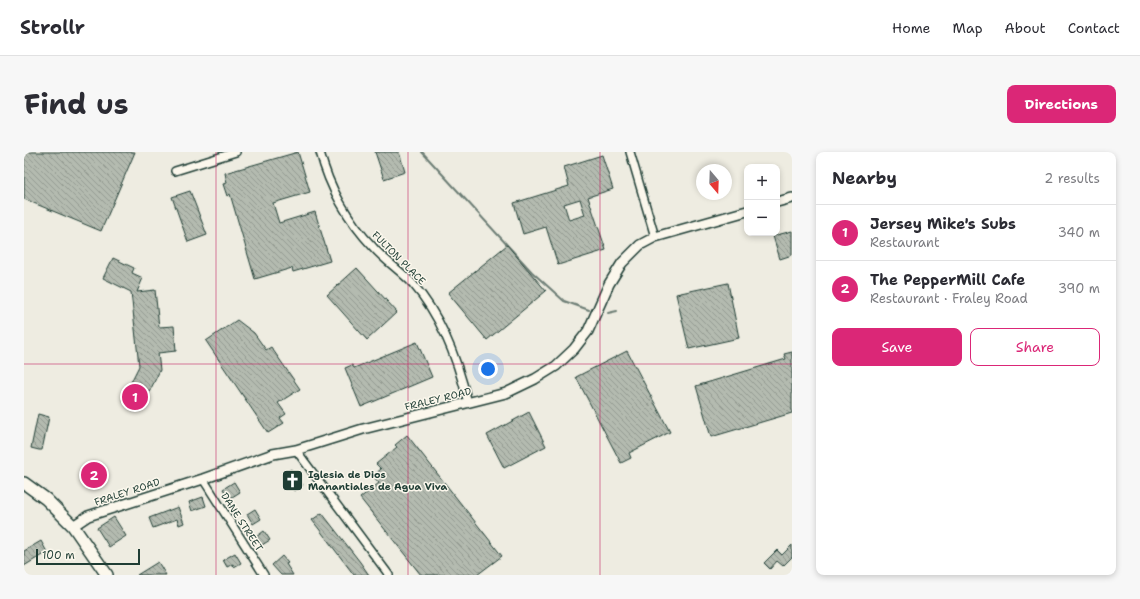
<!DOCTYPE html>
<meta charset="utf-8">
<style>
:root{--surface:#fff;--page:#f7f7f7;--text:#2b2b33;--muted:#7c7c81;--line:#e1e1e2;--accent:#db2777}
body{margin:0;font-family:"Shantell Sans",sans-serif;background:var(--page);color:var(--text)}
.controls{position:absolute;right:12px;top:12px;display:grid;overflow:hidden;border-radius:8px;box-shadow:0 2px 6px #0003}
.controls button{width:36px;height:36px;display:grid;place-items:center;padding:0;border:0;border-bottom:1px solid var(--line);background:var(--surface);color:var(--text);font:20px sans-serif}
.compass{position:absolute;left:672px;top:12px;width:36px;height:36px;border-radius:50%;background:var(--surface);box-shadow:0 2px 6px #0003;rotate:161deg}
.scale{position:absolute;left:12px;bottom:10px;width:104px;box-sizing:border-box;padding-left:4px;border:2px solid #1f3d34;border-top:0;font-size:11px;line-height:14px;white-space:nowrap;color:#1f3d34;-webkit-text-stroke:3px #fbf7ec;paint-order:stroke}
.you{position:absolute;left:464px;top:217px;width:14px;height:14px;margin:-10px;border:3px solid #fff;border-radius:50%;background:#1a73e8;box-shadow:0 0 0 6px #1a73e833}
.badge{display:grid;place-items:center;width:26px;height:26px;border-radius:50%;background:var(--accent);color:#fff;font-size:13px;font-weight:700}
.pin{position:absolute;translate:-50% -50%;border:2px solid #fff;box-shadow:0 1px 4px #0006}
.list{margin:0;padding:0;list-style:none}
h2{display:flex;justify-content:space-between;align-items:center;height:52px;margin:0;padding:0 16px;font-size:17px}
h2 small{font-size:13px;font-weight:400;color:var(--muted)}
.list li{display:grid;grid-template-columns:26px 1fr auto;gap:12px;align-items:center;box-sizing:border-box;height:56px;padding:0 16px;border-top:1px solid var(--line)}
.list b{display:block;font-size:15px;white-space:nowrap}
.list p{margin:0;font-size:13px;white-space:nowrap;color:var(--muted)}
.list em{font-size:13px;font-style:normal;color:var(--muted)}
.actions{display:flex;gap:8px;padding:12px 16px}
.actions a{flex:1;padding:9px 0;border:1px solid var(--accent);border-radius:8px;text-align:center;font-size:14px;color:var(--accent)}
.actions .main{background:var(--accent);color:#fff}
.map{position:relative;flex:none;width:768px;height:423px;overflow:hidden;border-radius:8px}
header{display:flex;align-items:center;gap:24px;box-sizing:border-box;height:56px;padding:0 20px;background:var(--surface);border-bottom:1px solid var(--line)}
header strong{font-size:19px}
nav{display:flex;gap:22px;margin-inline-start:auto;font-size:14px}
.intro{display:flex;align-items:center;justify-content:space-between;box-sizing:border-box;height:96px;padding:0 24px}
h1{margin:0;font-size:28px}
.button{padding:10px 18px;border-radius:8px;background:var(--accent);color:#fff;font-size:14px;font-weight:700}
main{display:flex;gap:24px;padding:0 24px}
aside{flex:1;background:var(--surface);border-radius:8px;box-shadow:0 2px 6px #0003}
.map>svg:first-child{display:block}
</style>
<header>
<strong>Strollr</strong>
<nav><a>Home</a><a>Map</a><a>About</a><a>Contact</a></nav>
</header>
<div class="intro"><h1>Find us</h1><a class="button">Directions</a></div>
<main>
<div class="map">
<svg width="768" height="423" viewBox="0 0 768 423">
<defs>
<pattern id="building-back-hatch" width="6" height="6" patternUnits="userSpaceOnUse"><rect width="6" height="6" fill="#b4bbb0"/><path d="M-1 5l2 2M0 0l6 6M5-1l2 2" fill="none" stroke="#929990"/></pattern>
</defs>
<rect width="100%" height="100%" fill="#eeece1"/>
<filter id="ink" filterUnits="userSpaceOnUse"><feTurbulence type="fractalNoise" baseFrequency=".025" numOctaves="2"/><feDisplacementMap in="SourceGraphic" scale="8" xChannelSelector="R" yChannelSelector="G"/><feConvolveMatrix kernelMatrix="1 2 1 2 8 2 1 2 1" color-interpolation-filters="sRGB"/></filter>
<g filter="url(#ink)">
<g fill="none" stroke-linecap="round" stroke-linejoin="round">
<g stroke="#6c7d74" stroke-width="2">
<polyline points="398,0 508,120 540,149 565,158"/>
<polyline points="584,161 593,159"/>
</g>
</g>
<g fill="url(#building-back-hatch)" stroke="#1f3d34" fill-rule="evenodd">
<polygon points="0,0 111,0 77,79 0,47"/>
<polygon points="274,0 286,40 249,51 255,71 291,60 306,109 269,120 268,116 231,127 206,42 203,44 199,32 203,31 201,21"/>
<polygon points="351,0 375,0 381,20 360,27"/>
<path d="M578 3 589 37 564 45 582 98 534 113 522 75 499 82 490 51 545 34 540 15ZM556 47 561 63 545 68 540 52Z"/>
<polygon points="166,39 183,83 164,90 148,45"/>
<polygon points="768,79 768,103 756,107 749,84"/>
<polygon points="483,93 522,139 463,188 424,141"/>
<polygon points="89,106 110,116 108,121 119,126 113,140 131,138 135,175 150,174 152,199 134,201 136,218 117,257 98,248 115,214 107,140 79,126"/>
<polygon points="333,116 373,160 343,188 303,143"/>
<polygon points="704,131 715,186 665,197 652,142"/>
<polygon points="213,168 230,181 242,198 247,195 276,237 254,251 262,262 256,266 260,271 244,281 182,189"/>
<polygon points="393,190 408,225 337,255 321,216 328,213 330,216"/>
<polygon points="603,199 646,280 605,301 607,306 597,311 552,225"/>
<polygon points="768,200 768,261 687,285 672,234 762,207 760,202"/>
<polygon points="505,260 522,294 480,316 463,283"/>
<polygon points="14,262 25,265 18,298 15,298 7,296"/>
<polygon points="383,283 478,404 453,423 397,423 336,346 355,331 349,324 357,317 352,312 373,295 371,293"/>
<polygon points="69,310 81,319 69,334 57,325"/>
<polygon points="267,317 279,333 270,339 258,323"/>
<polygon points="210,330 216,340 205,347 199,337"/>
<polygon points="179,345 182,354 168,359 165,350"/>
<polygon points="154,355 160,371 155,373 153,367 129,376 125,366"/>
<polygon points="231,357 237,367 229,372 223,362"/>
<polygon points="298,361 336,410 345,423 330,423 295,377 288,368"/>
<polygon points="90,365 102,384 85,395 73,376"/>
<polygon points="240,379 246,388 238,393 232,385"/>
<polygon points="17,389 23,400 0,414 0,399"/>
<polygon points="768,393 768,405 759,414 753,409 746,417 740,411 753,398 758,403"/>
<polygon points="211,401 217,411 210,415 209,412 203,415 199,408"/>
<polygon points="258,404 264,411 262,412 269,423 257,423 248,413"/>
<polygon points="134,410 142,423 113,423"/>
</g>
<g fill="none" stroke-linecap="round" stroke-linejoin="round">
<defs>
<g id="minor">
<path d="M296 0C305 35 324 69 349 95 361 109 377 119 389 132 418 165 434 209 444 251"/>
<polyline points="606,0 631,85"/>
<polyline points="151,19 212,0"/>
<polyline points="272,298 365,423"/>
<polyline points="179,327 240,423"/>
</g>
<g id="tertiary">
<polyline points="753,50 768,46"/>
<polyline points="49,374 64,364 179,327 249,302 272,298 339,277 482,241 511,227 532,214 550,197 564,179 585,132 598,111 616,93 631,85 723,59"/>
</g>
<polyline id="primary" points="0,331 22,347 49,374 83,423"/>
</defs>
<use href="#minor" stroke="#1f3d34" stroke-width="10"/>
<use href="#tertiary" stroke="#1f3d34" stroke-width="12"/>
<use href="#primary" stroke="#1f3d34" stroke-width="14"/>
<use href="#minor" stroke="#fbf7ec" stroke-width="7"/>
<use href="#tertiary" stroke="#fbf7ec" stroke-width="9"/>
<use href="#primary" stroke="#fbf7ec" stroke-width="11"/>
</g>
</g>
<path fill="none" stroke="#c2185b" stroke-width="1" stroke-opacity="0.55" d="M192 0V423M384 0V423M576 0V423M0 212H768"/>
<defs>
<symbol id="church-square" viewBox="-11 -11 22 22"><rect x="-9" y="-9" width="18" height="18" rx="4" fill="#1f3d34" stroke="#fbf7ec"/><path d="M-1.2-6h2.4v3.5h3.3v2.4h-3.3V6h-2.4V-.1h-3.3v-2.4h3.3Z" fill="#fff"/></symbol>
</defs>
<g fill-rule="evenodd">
<use href="#church-square" x="256" y="316" width="25" height="25"/>
</g>
<g text-anchor="middle" dominant-baseline="central" stroke-width="3" stroke-linejoin="round" paint-order="stroke">
<g font-size="10" fill="#1f3d34" stroke="#fbf7ec">
<text transform="translate(375 106) rotate(45)">FULTON PLACE</text>
<text transform="translate(414 247) rotate(-14)">FRALEY ROAD</text>
<text transform="translate(103 340) rotate(-18)">FRALEY ROAD</text>
<text transform="translate(218 370) rotate(57)">DANE STREET</text>
</g>
<g font-size="10" font-weight="bold" fill="#1f3d34" stroke="#fbf7ec" text-anchor="start">
<text x="284" y="322">Iglesia de Dios<tspan x="284" dy="12">Manantiales de Agua Viva</tspan></text>
</g>
</g>
</svg>
<div class="controls">
<button>+</button>
<button>−</button>
</div>
<svg class="compass" viewBox="-18 -18 36 36"><path d="M0-13l5 13h-10z" fill="#e53935"/><path d="M0 13l5-13h-10z" fill="#7c7c81"/></svg>
<div class="scale">100 m</div>
<div class="you"></div>
<div class="pin badge" style="left:111px;top:245px">1</div>
<div class="pin badge" style="left:70px;top:323px">2</div>
</div>
<aside>
<h2>Nearby<small>2 results</small></h2>
<ul class="list">
<li><span class="badge">1</span><div><b>Jersey Mike's Subs</b><p>Restaurant</p></div><em>340 m</em></li>
<li><span class="badge">2</span><div><b>The PepperMill Cafe</b><p>Restaurant · Fraley Road</p></div><em>390 m</em></li>
</ul>
<div class="actions"><a class="main">Save</a><a>Share</a></div>
</aside>
</main>
